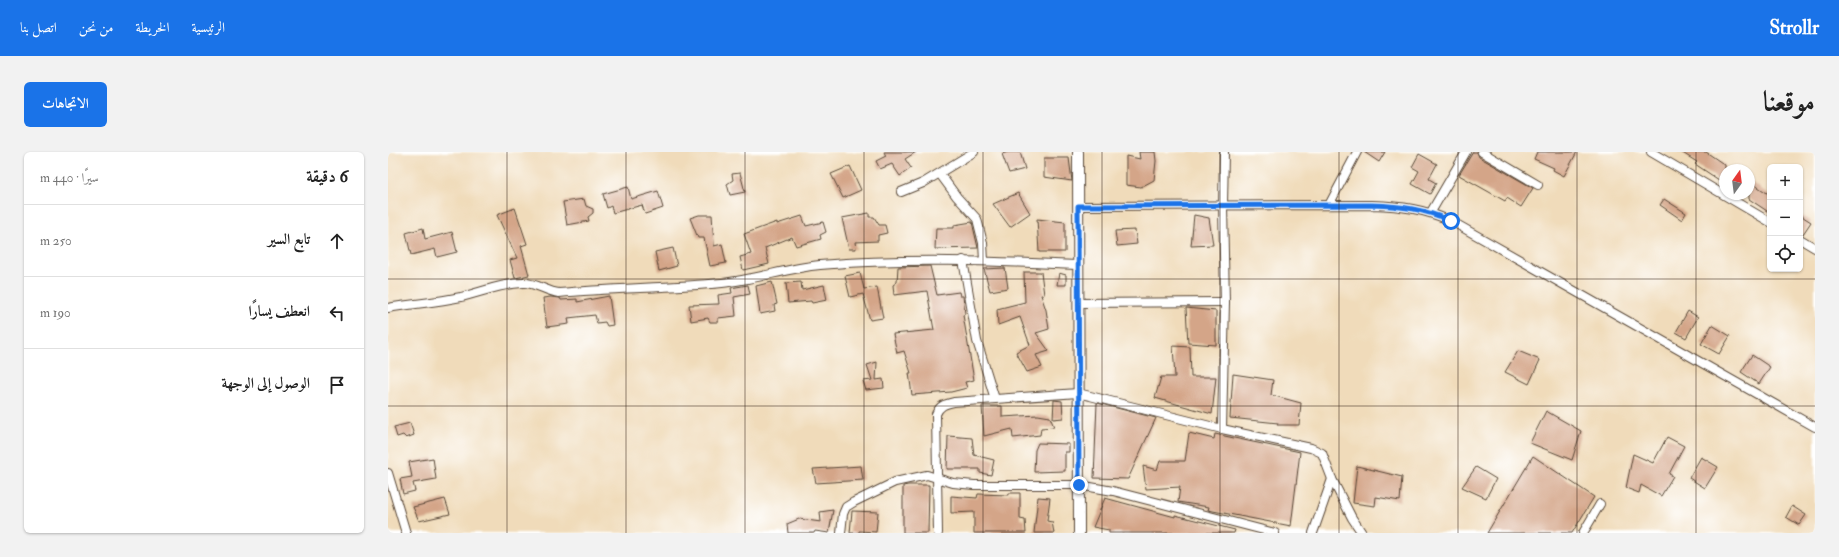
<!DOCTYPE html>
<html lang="ar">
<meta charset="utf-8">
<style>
:root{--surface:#fff;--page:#f2f2f2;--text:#222;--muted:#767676;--line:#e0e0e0;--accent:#1a73e8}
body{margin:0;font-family:"IM FELL Double Pica",Amiri,serif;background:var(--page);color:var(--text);direction:rtl}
.controls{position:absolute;right:12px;top:12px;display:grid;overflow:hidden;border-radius:6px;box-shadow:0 1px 3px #0004}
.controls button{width:36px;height:36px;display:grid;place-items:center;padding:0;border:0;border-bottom:1px solid var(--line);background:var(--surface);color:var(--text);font:20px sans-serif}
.compass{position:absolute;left:1331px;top:12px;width:36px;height:36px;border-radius:50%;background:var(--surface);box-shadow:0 1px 3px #0004;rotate:14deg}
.stop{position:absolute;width:12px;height:12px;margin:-9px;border:3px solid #1a73e8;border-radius:50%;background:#fff}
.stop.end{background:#1a73e8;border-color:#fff;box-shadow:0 1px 4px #0008}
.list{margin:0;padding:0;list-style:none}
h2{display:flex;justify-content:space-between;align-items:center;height:52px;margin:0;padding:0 16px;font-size:17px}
h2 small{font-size:13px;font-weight:400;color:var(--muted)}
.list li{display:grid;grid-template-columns:26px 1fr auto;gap:12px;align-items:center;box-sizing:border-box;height:72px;padding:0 16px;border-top:1px solid var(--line)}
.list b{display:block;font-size:15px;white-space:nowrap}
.list em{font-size:13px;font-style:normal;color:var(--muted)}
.icon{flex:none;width:22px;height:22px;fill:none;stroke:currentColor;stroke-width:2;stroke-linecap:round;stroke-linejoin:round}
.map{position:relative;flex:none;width:1427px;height:381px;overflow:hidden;direction:ltr;border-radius:6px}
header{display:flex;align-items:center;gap:24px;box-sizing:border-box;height:56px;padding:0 20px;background:var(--accent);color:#fff}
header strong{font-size:19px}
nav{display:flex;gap:22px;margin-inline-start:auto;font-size:14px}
.intro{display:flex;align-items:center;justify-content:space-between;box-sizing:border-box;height:96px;padding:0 24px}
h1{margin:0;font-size:28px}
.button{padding:10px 18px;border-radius:6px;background:var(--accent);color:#fff;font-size:14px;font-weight:700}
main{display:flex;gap:24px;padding:0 24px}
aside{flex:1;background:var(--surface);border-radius:6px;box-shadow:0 1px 3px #0004}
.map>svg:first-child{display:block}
</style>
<header>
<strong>Strollr</strong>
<nav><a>الرئيسية</a><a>الخريطة</a><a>من نحن</a><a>اتصل بنا</a></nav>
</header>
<div class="intro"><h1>موقعنا</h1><a class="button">الاتجاهات</a></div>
<main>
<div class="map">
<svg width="1427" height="381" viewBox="0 0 1427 381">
<rect width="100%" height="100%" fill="#fff"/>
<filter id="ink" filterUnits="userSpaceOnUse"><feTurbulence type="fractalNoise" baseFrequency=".025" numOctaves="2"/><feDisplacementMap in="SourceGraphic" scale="8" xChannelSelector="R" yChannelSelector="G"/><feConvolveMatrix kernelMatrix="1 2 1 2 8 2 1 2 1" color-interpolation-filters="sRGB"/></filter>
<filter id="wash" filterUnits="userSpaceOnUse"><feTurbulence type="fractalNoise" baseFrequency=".012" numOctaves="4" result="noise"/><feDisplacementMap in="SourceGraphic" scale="16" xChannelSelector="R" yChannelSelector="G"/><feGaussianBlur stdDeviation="0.9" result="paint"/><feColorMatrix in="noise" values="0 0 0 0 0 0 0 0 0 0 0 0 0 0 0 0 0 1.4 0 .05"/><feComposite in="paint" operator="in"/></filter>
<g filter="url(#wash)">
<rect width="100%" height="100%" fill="#f0dbba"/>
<g id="blocks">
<g fill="#d4a588">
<polygon points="496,0 528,0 517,7 523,16 512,24 504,12 492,17 488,9 498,4"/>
<polygon points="620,0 632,0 637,17 621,21 614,2"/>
<polygon points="751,0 767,0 768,9 766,28 753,35 738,33 738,4 752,7"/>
<polygon points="976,0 997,0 991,10"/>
<polygon points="1085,0 1089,0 1091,5 1145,36 1133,55 1119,46 1117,49 1071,23"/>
<polygon points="1149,0 1189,0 1176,24 1165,18 1166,16 1146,7"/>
<polygon points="1293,0 1318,0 1337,13 1337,32 1307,12 1309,10"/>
<polygon points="1031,2 1049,12 1041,27 1048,31 1042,42 1024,32 1031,19 1024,15"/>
<polygon points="656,6 681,6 684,29 656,25"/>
<polygon points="462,14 473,38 455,46 443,22"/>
<polygon points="352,21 357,40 342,43 339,32 345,28 344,22"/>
<polygon points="1361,29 1382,43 1382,61 1361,47"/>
<polygon points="240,35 243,47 270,39 275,56 257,62 254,53 225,61 223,54 219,56 215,42"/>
<polygon points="630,41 642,61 622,75 605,52"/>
<polygon points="196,47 198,54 205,57 205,61 200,65 201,69 179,73 175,50"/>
<polygon points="1276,47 1298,61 1294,68 1272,53"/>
<polygon points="127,56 139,92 133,94 141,123 127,126 122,108 129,106 109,63"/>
<polygon points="481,61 481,65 486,65 491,73 497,73 499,81 490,83 490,89 467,90 468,97 461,97 454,66"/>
<polygon points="311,63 324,63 326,94 334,92 338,111 322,114 316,86 310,86 302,66"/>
<polygon points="806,63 821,66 825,93 803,94"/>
<polygon points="1412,63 1423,70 1415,82 1412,82"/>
<polygon points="414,64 418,74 435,70 438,80 432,83 433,87 408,94 404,85 377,96 381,112 355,118 352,105 363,102 356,82 389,70 389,72"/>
<polygon points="649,67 677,70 677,100 651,100"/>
<polygon points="584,70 590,96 547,97 548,76 566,76 566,73"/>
<polygon points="35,76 37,87 64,80 69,100 49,105 47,97 23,103 18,81"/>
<polygon points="747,78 749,92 729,94 727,79"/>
<polygon points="285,96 289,114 271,119 267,100"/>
<polygon points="542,114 549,143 571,140 572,144 575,144 577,162 575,163 586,228 577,230 579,236 563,240 524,243 521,221 523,221 516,199 509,201 505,182 546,178 539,139 506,143 505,133 509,130 510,115"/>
<polygon points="617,116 620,136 602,139 596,117"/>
<polygon points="636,120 653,120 656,143 653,143 658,158 661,177 648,181 661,199 648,203 654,215 639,220 628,200 642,193 632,165 610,173 609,157 637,150"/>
<polygon points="472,121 476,137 489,135 495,166 482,168 475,142 462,145 457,124"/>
<polygon points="671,121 678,123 678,133 669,133"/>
<polygon points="384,130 389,152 386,153 387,159 372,162 368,134"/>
<polygon points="413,130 414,138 436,133 439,148 424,151 423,149 400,151 398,131"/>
<polygon points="360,133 362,142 346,145 348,164 330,166 330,170 322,170 320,166 303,169 301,153 331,152 330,143 344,141 343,136"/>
<polygon points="221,144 225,173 219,174 217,170 209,171 207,163 180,166 181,172 159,175 155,146 163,145 172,146 173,148 189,147 189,150"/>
<polygon points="798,156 828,159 828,193 800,191"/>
<polygon points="1300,159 1310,165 1298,186 1288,180"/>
<polygon points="1324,173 1342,184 1331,202 1313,192"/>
<polygon points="785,194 802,195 803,225 828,225 824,262 767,246 773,225 787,225"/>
<polygon points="1130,199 1152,208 1141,232 1117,220"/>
<polygon points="1364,203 1382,215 1371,232 1353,220"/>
<polygon points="489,210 488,228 495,227 496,236 478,238 475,229 484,228 479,213"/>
<polygon points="845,222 885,228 883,243 913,251 911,273 889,273 890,271 842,266"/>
<polygon points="666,248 674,249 675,266 665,267"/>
<polygon points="709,251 768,266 740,327 706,326"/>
<polygon points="594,254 614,254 614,265 650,263 662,265 666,275 653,276 652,283 625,286 624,277 596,284"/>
<polygon points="1158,259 1193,279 1184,308 1142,291"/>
<polygon points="22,271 26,283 18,286 15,283 9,285 6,275"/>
<polygon points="801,281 826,287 827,282 912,300 903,374 820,358 821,355 790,350 792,335 758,337 755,314 769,318 772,309 797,309"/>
<polygon points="560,284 584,286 586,303 606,308 603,323 592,321 592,317 559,317"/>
<polygon points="1279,285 1296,294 1281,322 1285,324 1273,344 1253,333 1251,341 1238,336 1245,302 1265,311"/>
<polygon points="650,291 681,292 681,300 677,300 677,319 646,320 647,298"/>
<polygon points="1145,304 1206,345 1184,381 1099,381"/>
<polygon points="1313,305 1330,315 1317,336 1301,326"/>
<polygon points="45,306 48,327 25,331 27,339 15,342 12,327 24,325 21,310"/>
<polygon points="473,314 475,328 428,331 425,317"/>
<polygon points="969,314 1014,325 1012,349 988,345 987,354 965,351"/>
<polygon points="1088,315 1108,327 1098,346 1074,335"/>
<polygon points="520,333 541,333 540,381 515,381 515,334"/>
<polygon points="621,341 632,341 632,367 637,368 638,381 586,381 586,360 563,361 563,344 589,346 590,342 621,343"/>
<polygon points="650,345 662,346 659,369 664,370 666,381 646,381"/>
<polygon points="717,346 787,365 787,363 847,378 846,381 721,381 721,378 705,375"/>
<polygon points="57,347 62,362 31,369 25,355"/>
<polygon points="1404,354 1418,363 1411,373 1398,365"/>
<polygon points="445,358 441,381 427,379 426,381 400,381 399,372 411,367 433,370 432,360"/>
<polygon points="464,359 490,360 488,380 471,379 471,381 462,381"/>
</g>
</g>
</g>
<g filter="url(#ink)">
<use href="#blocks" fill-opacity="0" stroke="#564535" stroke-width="1"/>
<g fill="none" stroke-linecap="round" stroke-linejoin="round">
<defs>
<g id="minor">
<polyline points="1094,0 1150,33"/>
<polyline points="1263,0 1382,70"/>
<polyline points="552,22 569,45 589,67 595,91 596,109"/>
<polyline points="513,40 535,31 586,0"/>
<polyline points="941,53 969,0"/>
<path d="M690 54 984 53C1014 54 1036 57 1063 69L1427 275"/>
<polyline points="1043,60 1078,0"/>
<polyline points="1412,87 1427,96"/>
<polyline points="575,108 589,189 607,247"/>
<polyline points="690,151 837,150"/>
<path d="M0 156C24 152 49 150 73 145 94 140 115 131 136 131 149 131 159 140 171 141 225 136 280 136 334 131 367 128 399 116 432 113 518 106 603 109 689 113"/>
<polyline points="834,277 837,150 835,54 836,0"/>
<polyline points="0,321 18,381"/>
<polyline points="453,381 455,362 458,355 466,350 507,330 539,323 565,331 586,333 691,333 725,339 887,381"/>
<path d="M550 381 548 262C552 253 557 252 566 250L690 241 834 277 923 296 934 301 944 327 964 366 974 381"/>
<polyline points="925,381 944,327"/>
<polyline points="1195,381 1212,352"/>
</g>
<polyline id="tertiary" points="690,0 691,381"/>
</defs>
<use href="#minor" stroke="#564535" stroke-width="10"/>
<use href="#tertiary" stroke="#564535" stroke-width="12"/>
<use href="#minor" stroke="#fff" stroke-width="8"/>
<use href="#tertiary" stroke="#fff" stroke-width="10"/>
</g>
</g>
<g fill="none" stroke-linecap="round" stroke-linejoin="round" filter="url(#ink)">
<path stroke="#1a73e8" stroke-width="5" d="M691 333 690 54 984 53C1014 54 1036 57 1063 69"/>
</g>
<path fill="none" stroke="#3b2a1e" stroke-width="1" stroke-opacity="0.55" d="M119 0V381M238 0V381M357 0V381M476 0V381M595 0V381M714 0V381M832 0V381M951 0V381M1070 0V381M1189 0V381M1308 0V381M0 127H1427M0 254H1427"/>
</svg>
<div class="controls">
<button>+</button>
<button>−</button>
<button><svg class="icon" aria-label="locate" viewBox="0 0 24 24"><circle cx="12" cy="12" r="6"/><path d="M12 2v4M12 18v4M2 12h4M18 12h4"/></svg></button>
</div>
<svg class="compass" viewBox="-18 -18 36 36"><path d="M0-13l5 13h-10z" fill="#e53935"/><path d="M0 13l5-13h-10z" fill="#767676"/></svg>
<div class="stop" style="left:1063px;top:69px"></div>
<div class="stop end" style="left:691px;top:333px"></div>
</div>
<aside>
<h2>6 دقيقة<small>سيرًا · 440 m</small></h2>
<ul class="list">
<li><svg class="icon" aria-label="ahead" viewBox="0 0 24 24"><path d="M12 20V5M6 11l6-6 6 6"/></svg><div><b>تابع السير</b></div><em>250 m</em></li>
<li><svg class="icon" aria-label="left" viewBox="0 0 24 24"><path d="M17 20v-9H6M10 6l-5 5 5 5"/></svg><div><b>انعطف يسارًا</b></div><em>190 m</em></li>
<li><svg class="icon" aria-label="arrive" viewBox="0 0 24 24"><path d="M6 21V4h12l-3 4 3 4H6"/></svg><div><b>الوصول إلى الوجهة</b></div></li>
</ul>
</aside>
</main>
